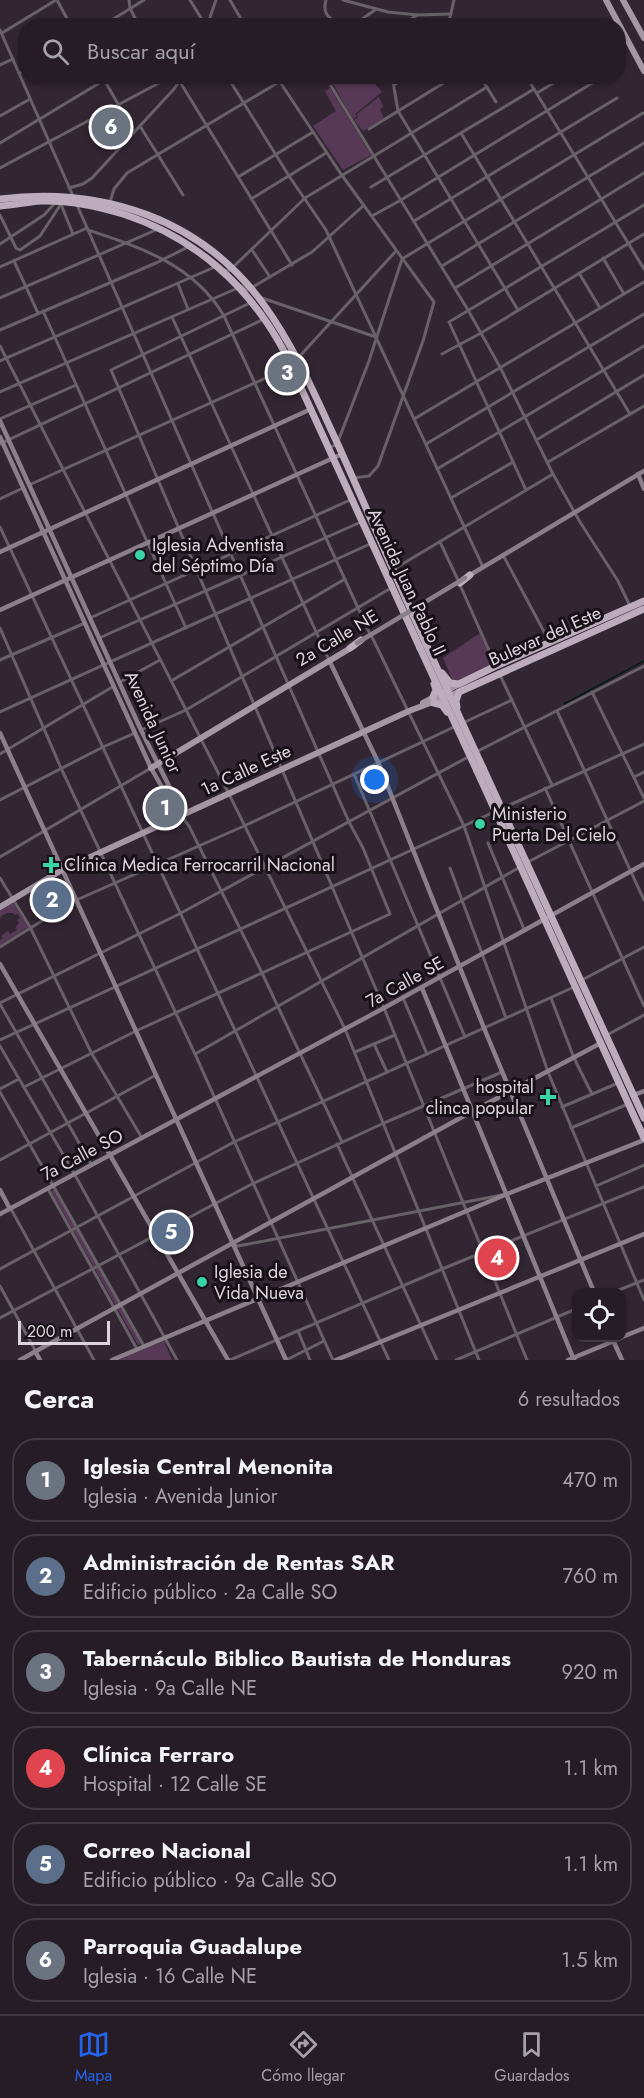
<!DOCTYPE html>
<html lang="es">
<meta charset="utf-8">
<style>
:root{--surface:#261c26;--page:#322932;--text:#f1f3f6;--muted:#a4a1a7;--line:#423a43;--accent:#2563eb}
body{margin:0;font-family:Jost,sans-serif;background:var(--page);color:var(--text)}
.controls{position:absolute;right:18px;bottom:18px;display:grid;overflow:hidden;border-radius:12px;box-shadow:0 2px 4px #0004}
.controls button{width:54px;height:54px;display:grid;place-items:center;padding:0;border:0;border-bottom:2px solid var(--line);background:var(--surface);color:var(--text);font:30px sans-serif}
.scale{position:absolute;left:18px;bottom:15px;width:92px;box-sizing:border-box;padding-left:6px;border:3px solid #ddd4dd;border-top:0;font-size:16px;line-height:21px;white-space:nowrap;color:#ddd4dd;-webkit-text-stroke:4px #171117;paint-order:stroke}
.you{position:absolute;left:375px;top:780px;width:21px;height:21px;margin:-15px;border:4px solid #fff;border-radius:50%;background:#1a73e8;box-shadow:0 0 0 9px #1a73e833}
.badge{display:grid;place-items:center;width:39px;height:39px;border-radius:50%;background:var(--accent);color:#fff;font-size:20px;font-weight:700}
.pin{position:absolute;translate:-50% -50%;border:3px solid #fff;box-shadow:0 2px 6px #0006}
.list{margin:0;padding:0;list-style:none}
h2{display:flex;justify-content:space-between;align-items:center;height:78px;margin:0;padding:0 24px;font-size:26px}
h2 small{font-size:20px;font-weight:400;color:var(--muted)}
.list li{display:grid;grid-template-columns:39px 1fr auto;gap:18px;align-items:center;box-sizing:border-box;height:84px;margin:0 12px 12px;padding:0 12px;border:2px solid var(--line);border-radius:24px}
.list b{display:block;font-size:22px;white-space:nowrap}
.list p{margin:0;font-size:20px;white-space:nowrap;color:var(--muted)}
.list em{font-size:20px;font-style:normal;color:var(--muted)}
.icon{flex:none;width:33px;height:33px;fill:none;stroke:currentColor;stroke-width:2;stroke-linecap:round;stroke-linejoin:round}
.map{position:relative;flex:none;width:644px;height:1360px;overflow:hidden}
.search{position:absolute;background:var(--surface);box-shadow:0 2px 4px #0004;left:18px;right:18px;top:18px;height:66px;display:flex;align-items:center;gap:15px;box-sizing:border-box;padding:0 21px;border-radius:24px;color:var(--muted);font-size:22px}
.sheet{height:654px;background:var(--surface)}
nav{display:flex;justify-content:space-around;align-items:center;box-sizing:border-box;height:84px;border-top:2px solid var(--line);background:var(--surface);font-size:16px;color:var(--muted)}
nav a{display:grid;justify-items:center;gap:3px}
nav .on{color:var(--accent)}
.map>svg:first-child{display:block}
</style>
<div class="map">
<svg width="644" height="1360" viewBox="0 0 644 1360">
<rect width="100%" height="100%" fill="#332633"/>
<g fill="#573957">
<polygon points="329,77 369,77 382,92 355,114 357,116 353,119"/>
<polygon points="330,88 371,155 343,170 313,126 336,111 325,91"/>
<polygon points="379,97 383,106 380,110 384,118 363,131 354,120 358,117 357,114"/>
<polygon points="480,633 494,665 454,684 443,658"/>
<polygon points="12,901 28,927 0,945 0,940 3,938 1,936 8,931 10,934 17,930 16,927 19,923 17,920 20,918 18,914 15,915 13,913 7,913 1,916 0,919 0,908"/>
<polygon points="55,1189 142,1343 138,1345 51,1191"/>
<polygon points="164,1341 172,1360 118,1360"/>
</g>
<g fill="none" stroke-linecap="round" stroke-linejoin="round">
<polyline stroke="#011c13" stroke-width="1.5" points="564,704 644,661"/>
<g stroke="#686168" stroke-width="3">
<polyline points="57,0 71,26"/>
<polyline points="129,0 130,8 139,26"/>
<polyline points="190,0 206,26"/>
<polyline points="230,0 245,26"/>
<path d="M326 0C322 14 329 17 339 26"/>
<polyline points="343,0 388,12 418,15 451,14"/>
<polyline points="102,26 144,0"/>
<polyline points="207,26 216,0"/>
<polyline points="352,26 375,10"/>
<polyline points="401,26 417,15"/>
<polyline points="448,26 454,0"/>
<polyline points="0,30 73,196"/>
<polyline points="2,33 56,0"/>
<polyline points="0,65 13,59"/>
<polyline points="20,73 26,70"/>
<polyline points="102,76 134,132"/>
<polyline points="227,76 289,176 326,230 483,567"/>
<polyline points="276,76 341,174 434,302 423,341 378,466 369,476 353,478"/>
<polyline points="392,76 398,111 518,310"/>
<polyline points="480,76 496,102"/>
<polyline points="526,76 644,269"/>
<polyline points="180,82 292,265"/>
<polyline points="394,85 408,76"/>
<polyline points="331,86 468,310 500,367 553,474 580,522 618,581 630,606"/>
<polyline points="537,93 565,76"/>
<polyline points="0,116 30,99"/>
<polyline points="140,126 183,195"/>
<polyline points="369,129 455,76"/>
<polyline points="461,133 630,414"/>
<polyline points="0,143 111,76"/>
<polyline points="0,168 172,76"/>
<polyline points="238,177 313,132"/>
<polyline points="371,187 534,89"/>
<polyline points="69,188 83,184 92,178 174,89 183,76"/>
<polyline points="251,199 326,153"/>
<polyline points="60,202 73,234"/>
<polyline points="110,202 114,189 127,173 289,76"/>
<polyline points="0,215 16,248 20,250 40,236 61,204"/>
<polyline points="372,216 401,200 594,82"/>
<polyline points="414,221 617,98"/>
<path d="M88 230C142 248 194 265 224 316L370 634"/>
<polyline points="0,244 44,215 56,202"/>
<polyline points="252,250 270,277"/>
<polyline points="603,258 624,294"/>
<polyline points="14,261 38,313"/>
<polyline points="442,266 644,143"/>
<polyline points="0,267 87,228"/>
<polyline points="224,270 229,271 305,198 487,87"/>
<polyline points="579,273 600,308"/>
<polyline points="178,284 188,309"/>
<polyline points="251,288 312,252 363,206"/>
<polyline points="455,288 644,173"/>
<polyline points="259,297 376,337"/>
<polyline points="0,298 158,229"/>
<polyline points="250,303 111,370 384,1008 527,1360"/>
<polyline points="43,311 186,628"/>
<polyline points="172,317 329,660"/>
<polyline points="0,330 156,263 188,247"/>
<polyline points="0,346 229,794 345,1029 479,1360"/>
<polyline points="442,354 481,333 644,234"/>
<polyline points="298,358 396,251"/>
<polyline points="0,361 217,266"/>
<polyline points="0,392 240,287 243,286 247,290"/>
<polyline points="0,419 76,385"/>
<polyline points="414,419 644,282"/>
<polyline points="538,439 644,375"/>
<polyline points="0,444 264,319"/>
<polyline points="426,444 644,314"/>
<polyline points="329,448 337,444 369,361 402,259 643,113"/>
<polyline points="548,462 644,406"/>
<polyline points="437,469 644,346"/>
<polyline points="29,485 290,367"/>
<polyline points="526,490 449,322 644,205"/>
<polyline points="451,498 513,462"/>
<polyline points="0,499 23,488"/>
<polyline points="0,527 389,1360"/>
<polyline points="440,542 458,580"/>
<polyline points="503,555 549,641"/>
<polyline points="394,569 553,474"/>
<polyline points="460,585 495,664"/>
<polyline points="90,618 350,500"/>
<polyline points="0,628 61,768 195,1054 333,1360"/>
<polyline points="372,637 464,826 548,1072 644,1300"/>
<polyline points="99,638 361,522"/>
<polyline points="0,660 85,623"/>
<polyline points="500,675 552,785"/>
<polyline points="171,681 345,579"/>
<polyline points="120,682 160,660"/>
<polyline points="592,692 644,798"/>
<polyline points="557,711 644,900"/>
<polyline points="0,712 370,544"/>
<polyline points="465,722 512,700"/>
<polyline points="141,730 186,710 391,588"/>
<polyline points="478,751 644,666"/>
<polyline points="0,754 114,686"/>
<polyline points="354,774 465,1037"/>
<polyline points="634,777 644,772"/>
<polyline points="545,788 644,1006"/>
<polyline points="0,800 103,747 135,733"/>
<polyline points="503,808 644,744"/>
<polyline points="181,816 189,826 262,973 342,1142"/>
<polyline points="488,843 524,929"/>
<polyline points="0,857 151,768"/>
<polyline points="528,862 644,801"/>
<polyline points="450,868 506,1018"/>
<polyline points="0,878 30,927 92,1054 142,1138"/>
<polyline points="0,947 72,902 244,826 454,727"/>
<polyline points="582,980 644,947"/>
<polyline points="403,998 427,1054"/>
<polyline points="551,998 574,1058 592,1094"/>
<polyline points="0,1003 181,913 468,757"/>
<polyline points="0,1004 91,1164"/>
<polyline points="607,1035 644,1015"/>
<polyline points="0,1040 494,812"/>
<polyline points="374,1044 387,1072"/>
<polyline points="0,1046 75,1175 177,1360"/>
<polyline points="355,1052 395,1035"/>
<polyline points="195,1054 520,867"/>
<polyline points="24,1087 136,1031 390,914 363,848 349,822 77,205"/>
<polyline points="0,1089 19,1079"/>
<polyline points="0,1092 144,1346"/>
<polyline points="562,1107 618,1083"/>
<polyline points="571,1128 628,1104"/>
<polyline points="337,1144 437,1360"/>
<polyline points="0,1160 156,1075"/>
<polyline points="596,1186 644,1165"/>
<polyline points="48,1189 137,1349"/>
<polyline points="11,1209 94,1360"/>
<polyline points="235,1245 238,1246 502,1195"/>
<polyline points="0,1269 234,1142 574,987"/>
<polyline points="0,1286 35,1350"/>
<polyline points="614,1292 644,1280"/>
<polyline points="0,1318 252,1184 384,1123 502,1072"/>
<polyline points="298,1331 310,1360"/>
<polyline points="230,1360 442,1269 644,1187"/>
<polyline points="286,1360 324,1341"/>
<polyline points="456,1360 576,1309"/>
</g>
<g stroke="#8b7f8a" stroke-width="4.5">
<polyline points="0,421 141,730 180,808 181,816"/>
<polyline points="0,437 151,768 175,810 181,816"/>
<polyline points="638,474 644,489"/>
<polyline points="0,552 311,409"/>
<polyline points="470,575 644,471"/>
<polyline points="0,610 342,454"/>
<polyline points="329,660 378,762 484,1028 594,1292"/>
<polyline points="0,733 286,1360"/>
<polyline points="0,964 228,1360"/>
<polyline points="422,988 574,1360"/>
<polyline points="634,1095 644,1091"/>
<polyline points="0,1190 10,1209"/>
<polyline points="0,1214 384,1008 644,864"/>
<polyline points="622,1337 644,1328"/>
<polyline points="612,1338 622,1360"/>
<polyline points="35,1351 40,1360"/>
<polyline points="20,1360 473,1111 601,1043"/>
<polyline points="112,1360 507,1194 644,1140"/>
<polyline points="336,1360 644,1234"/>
<polyline points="568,1360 621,1338"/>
</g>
<g stroke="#a597a4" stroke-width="6">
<polyline points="606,0 644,71"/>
<polyline points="623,0 644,38"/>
<polyline points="423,703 459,684"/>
<polyline points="151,768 354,646"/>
<polyline points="0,907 62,870 409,711 459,692"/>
</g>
<g stroke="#bdacbc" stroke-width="7">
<path d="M0 199C103 186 202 219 264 305 296 349 317 400 340 449 369 514 397 580 426 644"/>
<path d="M0 206C14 205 28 202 41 201 69 200 97 206 123 214 196 238 251 287 286 355L420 648"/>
<polyline points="460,583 470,575"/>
<polyline points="350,648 361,640"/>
<polyline points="442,673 450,683 459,684 496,666 644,601"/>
<polyline points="433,697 436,690 434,684"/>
<polyline points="434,703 442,705 447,712"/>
<polyline points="457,707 456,701 459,692 644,609"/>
<polyline points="483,768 644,1118"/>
<polyline points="477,771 644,1138"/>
</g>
<polyline stroke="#8b7f8a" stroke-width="4.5" points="357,643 465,578"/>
<g stroke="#bdacbc" stroke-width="7">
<polyline points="426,644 483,768"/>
<polyline points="420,648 477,771"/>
</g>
</g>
<g fill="#38d4a6" stroke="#171117" stroke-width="2">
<circle cx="140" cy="555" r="6"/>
<circle cx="480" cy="824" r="6"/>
<path d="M48 856h6v6h6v6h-6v6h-6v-6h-6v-6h6z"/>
<path d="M545 1088h6v6h6v6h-6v6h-6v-6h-6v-6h6z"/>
<circle cx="202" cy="1282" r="6"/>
</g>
<g text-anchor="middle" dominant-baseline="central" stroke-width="6" stroke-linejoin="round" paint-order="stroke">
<g font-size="18" fill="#ddd4dd" stroke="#171117" text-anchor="start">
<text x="152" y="545">Iglesia Adventista<tspan x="152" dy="21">del Séptimo Día</tspan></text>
<text x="492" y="814">Ministerio<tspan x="492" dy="21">Puerta Del Cielo</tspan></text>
<text x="64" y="865">Clínica Medica Ferrocarril Nacional</text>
<text x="534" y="1087" text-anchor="end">hospital<tspan x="534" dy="21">clinca popular</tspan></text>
<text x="214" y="1272">Iglesia de<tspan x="214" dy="21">Vida Nueva</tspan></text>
</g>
<g font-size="18" fill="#ddd4dd" stroke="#171117">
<text transform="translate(407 582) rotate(65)">Avenida Juan Pablo II</text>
<text transform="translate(545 636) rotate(-24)">Bulevar del Este</text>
<text transform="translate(337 638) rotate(-31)">2a Calle NE</text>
<text transform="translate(153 722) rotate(65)">Avenida Junior</text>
<text transform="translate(246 770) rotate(-25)">1a Calle Este</text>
<text transform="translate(405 982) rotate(-29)">7a Calle SE</text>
<text transform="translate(82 1155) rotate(-28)">7a Calle SO</text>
</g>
</g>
</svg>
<div class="controls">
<button><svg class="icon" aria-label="locate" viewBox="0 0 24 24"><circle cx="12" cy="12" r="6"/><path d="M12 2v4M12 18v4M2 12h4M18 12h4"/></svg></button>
</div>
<div class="scale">200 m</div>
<div class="you"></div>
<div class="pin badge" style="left:165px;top:808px;background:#6b7280">1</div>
<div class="pin badge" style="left:52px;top:900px;background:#5c6f8a">2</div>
<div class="pin badge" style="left:287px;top:373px;background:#6b7280">3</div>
<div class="pin badge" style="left:497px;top:1258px;background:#e0444e">4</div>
<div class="pin badge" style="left:171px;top:1232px;background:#5c6f8a">5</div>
<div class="pin badge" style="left:111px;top:127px;background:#6b7280">6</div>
<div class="search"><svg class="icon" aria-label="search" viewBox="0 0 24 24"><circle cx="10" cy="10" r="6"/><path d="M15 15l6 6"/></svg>Buscar aquí</div>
</div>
<section class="sheet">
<h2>Cerca<small>6 resultados</small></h2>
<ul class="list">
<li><span class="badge" style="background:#6b7280">1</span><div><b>Iglesia Central Menonita</b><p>Iglesia · Avenida Junior</p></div><em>470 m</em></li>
<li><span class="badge" style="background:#5c6f8a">2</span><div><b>Administración de Rentas SAR</b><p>Edificio público · 2a Calle SO</p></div><em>760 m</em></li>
<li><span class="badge" style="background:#6b7280">3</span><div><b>Tabernáculo Biblico Bautista de Honduras</b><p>Iglesia · 9a Calle NE</p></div><em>920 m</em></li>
<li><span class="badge" style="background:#e0444e">4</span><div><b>Clínica Ferraro</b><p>Hospital · 12 Calle SE</p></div><em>1.1 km</em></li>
<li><span class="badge" style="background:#5c6f8a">5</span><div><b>Correo Nacional</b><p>Edificio público · 9a Calle SO</p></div><em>1.1 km</em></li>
<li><span class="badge" style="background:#6b7280">6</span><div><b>Parroquia Guadalupe</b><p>Iglesia · 16 Calle NE</p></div><em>1.5 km</em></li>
</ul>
</section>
<nav>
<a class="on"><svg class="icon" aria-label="map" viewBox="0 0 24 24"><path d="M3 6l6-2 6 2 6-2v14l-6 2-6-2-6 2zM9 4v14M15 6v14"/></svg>Mapa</a>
<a><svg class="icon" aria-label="directions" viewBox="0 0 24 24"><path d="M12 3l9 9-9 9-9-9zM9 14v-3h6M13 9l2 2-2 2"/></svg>Cómo llegar</a>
<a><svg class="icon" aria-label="saved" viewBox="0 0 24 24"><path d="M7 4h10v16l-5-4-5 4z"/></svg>Guardados</a>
</nav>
